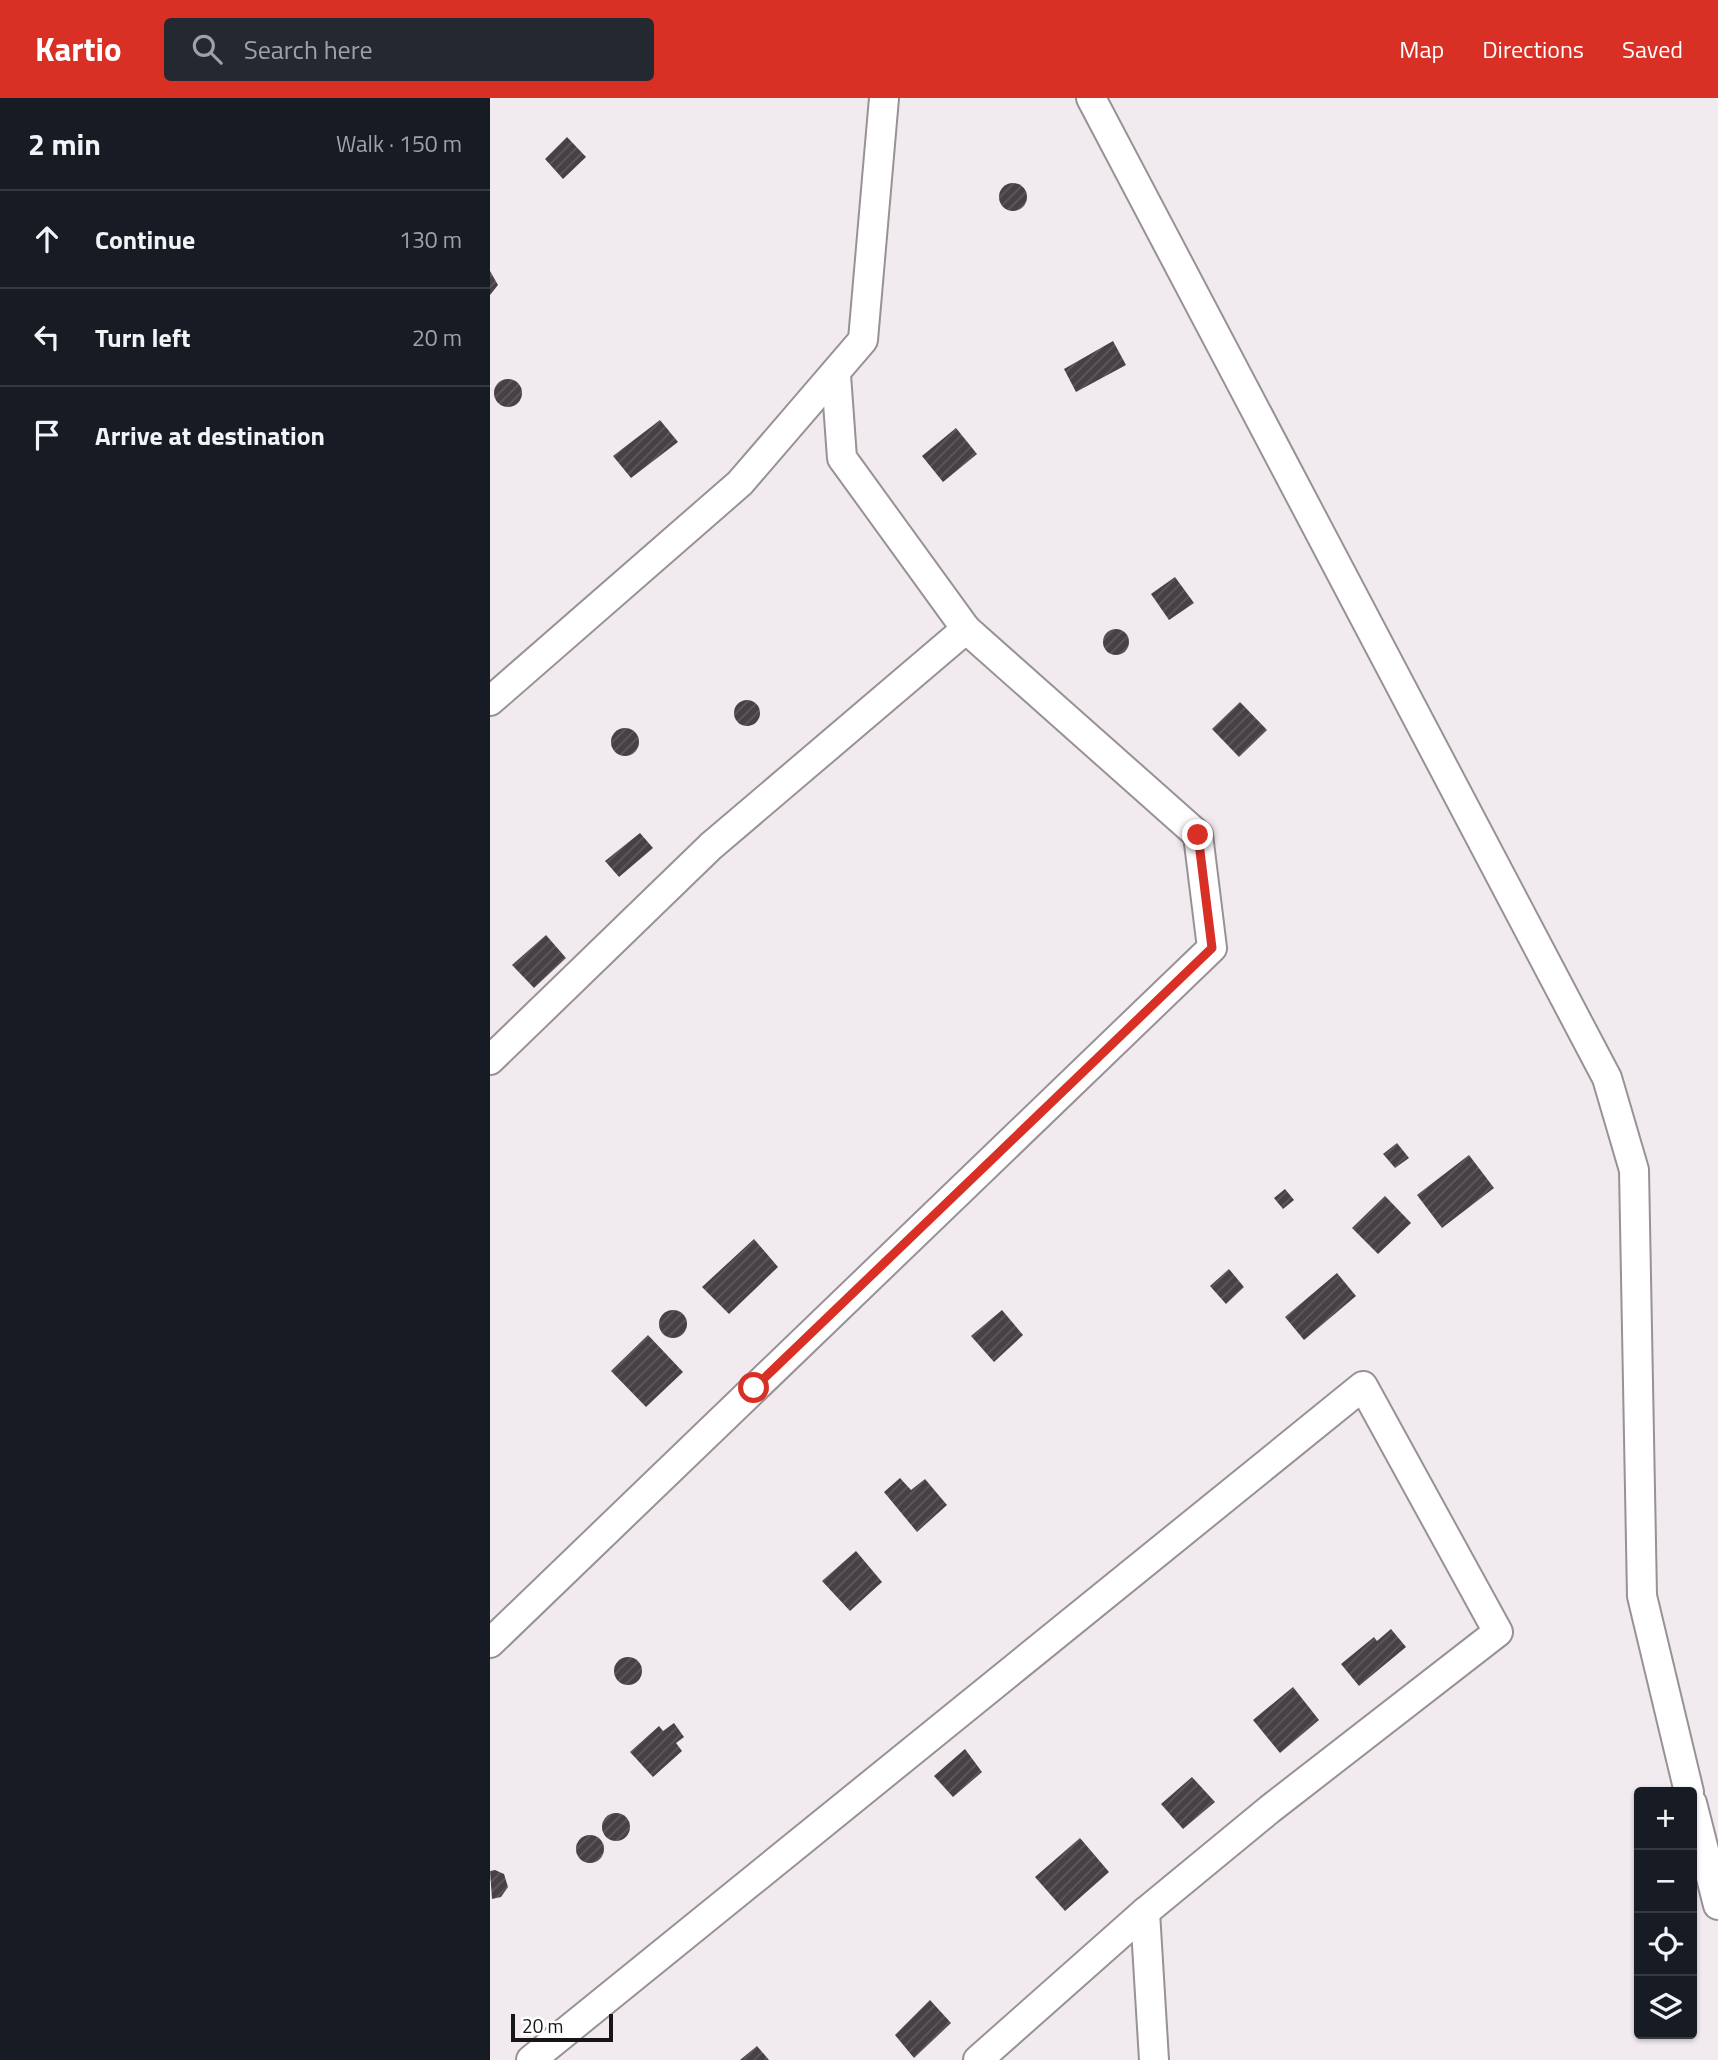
<!DOCTYPE html>
<meta charset="utf-8">
<style>
:root{--surface:#171b24;--page:#242831;--text:#f1f3f6;--muted:#9ea1a6;--line:#363941;--accent:#d93025}
body{margin:0;font-family:"Titillium Web",sans-serif;background:var(--page);color:var(--text)}
.controls{position:absolute;right:21px;bottom:21px;display:grid;overflow:hidden;border-radius:7px;box-shadow:0 2px 5px #0004}
.controls button{width:63px;height:63px;display:grid;place-items:center;padding:0;border:0;border-bottom:2px solid var(--line);background:var(--surface);color:var(--text);font:35px sans-serif}
.scale{position:absolute;left:21px;bottom:18px;width:102px;box-sizing:border-box;padding-left:7px;border:4px solid #171517;border-top:0;font-size:19px;line-height:24px;white-space:nowrap;color:#171517;-webkit-text-stroke:5px #fff;paint-order:stroke}
.stop{position:absolute;width:21px;height:21px;margin:-16px;border:5px solid #d93025;border-radius:50%;background:#fff}
.stop.end{background:#d93025;border-color:#fff;box-shadow:0 2px 7px #0008}
.list{margin:0;padding:0;list-style:none}
h2{display:flex;justify-content:space-between;align-items:center;height:91px;margin:0;padding:0 28px;font-size:30px}
h2 small{font-size:23px;font-weight:400;color:var(--muted)}
.list li{display:grid;grid-template-columns:46px 1fr auto;gap:21px;align-items:center;box-sizing:border-box;height:98px;padding:0 28px;border-top:2px solid var(--line)}
.list b{display:block;font-size:26px;white-space:nowrap}
.list em{font-size:23px;font-style:normal;color:var(--muted)}
.icon{flex:none;width:38px;height:38px;fill:none;stroke:currentColor;stroke-width:2;stroke-linecap:round;stroke-linejoin:round}
.map{position:relative;flex:none;width:1228px;height:1962px;overflow:hidden}
header{display:flex;align-items:center;gap:42px;box-sizing:border-box;height:98px;padding:0 35px;background:var(--accent);color:#fff}
header strong{font-size:33px}
nav{display:flex;gap:38px;margin-inline-start:auto;font-size:24px}
.search{width:490px;height:63px;background:var(--page);display:flex;align-items:center;gap:18px;box-sizing:border-box;padding:0 24px;border-radius:7px;color:var(--muted);font-size:26px}
main{display:flex}
aside{flex:1;background:var(--surface)}
.map>svg:first-child{display:block}
</style>
<header>
<strong>Kartio</strong>
<div class="search"><svg class="icon" aria-label="search" viewBox="0 0 24 24"><circle cx="10" cy="10" r="6"/><path d="M15 15l6 6"/></svg>Search here</div>
<nav><a>Map</a><a>Directions</a><a>Saved</a></nav>
</header>
<main>
<aside>
<h2>2 min<small>Walk · 150 m</small></h2>
<ul class="list">
<li><svg class="icon" aria-label="ahead" viewBox="0 0 24 24"><path d="M12 20V5M6 11l6-6 6 6"/></svg><div><b>Continue</b></div><em>130 m</em></li>
<li><svg class="icon" aria-label="left" viewBox="0 0 24 24"><path d="M17 20v-9H6M10 6l-5 5 5 5"/></svg><div><b>Turn left</b></div><em>20 m</em></li>
<li><svg class="icon" aria-label="arrive" viewBox="0 0 24 24"><path d="M6 21V4h12l-3 4 3 4H6"/></svg><div><b>Arrive at destination</b></div></li>
</ul>
</aside>
<div class="map">
<svg width="1228" height="1962" viewBox="0 0 1228 1962">
<defs>
<pattern id="building-hatch" width="6" height="6" patternUnits="userSpaceOnUse" patternTransform="scale(1.75)"><rect width="6" height="6" fill="#474145"/><path d="M-1 1l2-2M0 6l6-6M5 7l2-2" fill="none" stroke="#5e595c"/></pattern>
</defs>
<rect width="100%" height="100%" fill="#f1eaef"/>
<g fill="url(#building-hatch)">
<polygon points="77,39 96,59 73,81 55,61"/>
<circle cx="523" cy="99" r="14"/>
<polygon points="0,173 8,187 0,197"/>
<polygon points="623,243 636,267 586,294 574,271"/>
<circle cx="18" cy="295" r="14"/>
<polygon points="170,322 188,344 141,380 123,358"/>
<polygon points="466,330 487,356 453,384 432,358"/>
<polygon points="685,479 704,505 679,522 661,496"/>
<circle cx="626" cy="544" r="13"/>
<circle cx="257" cy="615" r="13"/>
<polygon points="750,604 777,632 749,659 722,631"/>
<circle cx="135" cy="644" r="14"/>
<polygon points="150,735 163,750 129,779 115,763"/>
<polygon points="56,837 76,860 44,890 22,867"/>
<polygon points="907,1045 919,1060 905,1070 893,1056"/>
<polygon points="979,1057 1004,1090 952,1130 927,1097"/>
<polygon points="795,1091 804,1102 793,1111 784,1100"/>
<polygon points="895,1098 921,1125 888,1156 862,1130"/>
<polygon points="264,1141 288,1169 239,1216 212,1189"/>
<polygon points="739,1171 754,1189 736,1206 720,1188"/>
<polygon points="847,1175 866,1198 814,1242 795,1219"/>
<circle cx="183" cy="1226" r="14"/>
<polygon points="512,1212 533,1237 504,1264 481,1238"/>
<polygon points="158,1237 193,1274 156,1309 121,1273"/>
<polygon points="410,1380 421,1392 435,1381 457,1407 427,1434 394,1394"/>
<polygon points="366,1453 392,1484 360,1513 332,1483"/>
<polygon points="901,1531 916,1549 869,1588 851,1566 884,1539 887,1543"/>
<circle cx="138" cy="1573" r="14"/>
<polygon points="803,1589 829,1622 790,1655 763,1622"/>
<polygon points="184,1625 194,1639 186,1645 192,1653 163,1679 140,1654 169,1628 173,1633"/>
<polygon points="475,1651 492,1674 463,1699 444,1678"/>
<polygon points="702,1679 725,1704 693,1731 671,1706"/>
<circle cx="126" cy="1729" r="14"/>
<circle cx="100" cy="1751" r="14"/>
<polygon points="590,1740 619,1774 575,1813 545,1779"/>
<polygon points="5,1772 14,1776 18,1789 11,1799 2,1801 0,1773"/>
<polygon points="440,1902 461,1925 424,1960 405,1937"/>
<polygon points="267,1948 279,1962 250,1962"/>
</g>
<g fill="none" stroke-linecap="round" stroke-linejoin="round">
<defs>
<g id="minor">
<polyline points="601,0 1117,980 1144,1072 1152,1498 1199,1694"/>
<polyline points="0,603 250,385 373,242 394,0"/>
<polyline points="0,962 221,748 476,531 352,360 346,277"/>
<polyline points="0,1545 722,850 708,737 476,531"/>
<polyline points="1202,1705 1228,1807"/>
<polyline points="655,1814 664,1962"/>
<polyline points="41,1962 873,1288 1008,1534 780,1711 655,1814 488,1962"/>
</g>
</defs>
<use href="#minor" stroke="#989196" stroke-width="32"/>
<use href="#minor" stroke="#fff" stroke-width="28"/>
</g>
<g fill="none" stroke-linecap="round" stroke-linejoin="round">
<polyline stroke="#d93025" stroke-width="9" points="264,1290 722,850 708,737"/>
</g>
</svg>
<div class="controls">
<button>+</button>
<button>−</button>
<button><svg class="icon" aria-label="locate" viewBox="0 0 24 24"><circle cx="12" cy="12" r="6"/><path d="M12 2v4M12 18v4M2 12h4M18 12h4"/></svg></button>
<button><svg class="icon" aria-label="layers" viewBox="0 0 24 24"><path d="M12 4l9 5-9 5-9-5zM3 14l9 5 9-5"/></svg></button>
</div>
<div class="scale">20 m</div>
<div class="stop" style="left:264px;top:1290px"></div>
<div class="stop end" style="left:708px;top:737px"></div>
</div>
</main>
